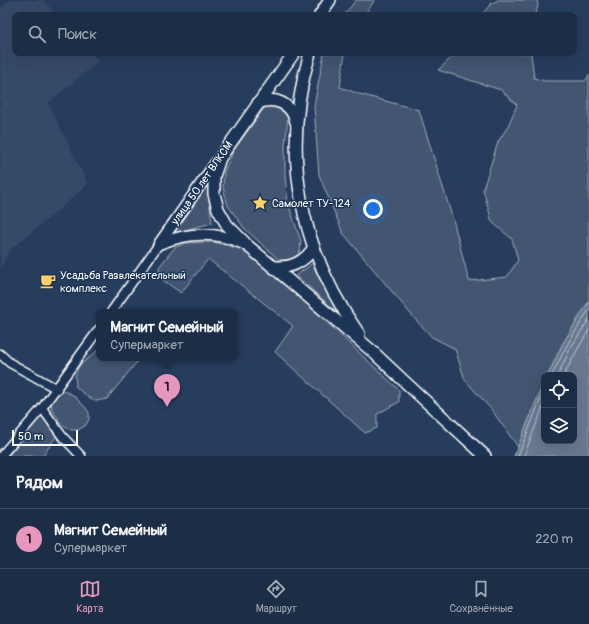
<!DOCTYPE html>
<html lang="ru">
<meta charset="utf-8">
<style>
:root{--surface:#1c2e46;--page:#25364d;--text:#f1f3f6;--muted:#a0a8b3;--line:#3a4a5f;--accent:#e797bd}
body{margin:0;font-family:Pangolin,sans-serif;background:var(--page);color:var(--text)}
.controls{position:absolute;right:12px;bottom:12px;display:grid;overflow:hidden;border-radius:8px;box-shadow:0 4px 16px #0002}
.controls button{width:36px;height:36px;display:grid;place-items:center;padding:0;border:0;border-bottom:1px solid var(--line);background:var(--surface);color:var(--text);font:20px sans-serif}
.scale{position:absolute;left:12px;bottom:10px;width:66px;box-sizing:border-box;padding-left:4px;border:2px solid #fff;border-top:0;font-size:11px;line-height:14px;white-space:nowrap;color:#fff;-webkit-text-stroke:3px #1d3557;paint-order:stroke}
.you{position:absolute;left:373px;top:209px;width:14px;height:14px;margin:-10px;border:3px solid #fff;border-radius:50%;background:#1a73e8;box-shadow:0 0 0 6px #1a73e833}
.badge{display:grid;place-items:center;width:26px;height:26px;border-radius:50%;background:var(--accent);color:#111;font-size:13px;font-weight:700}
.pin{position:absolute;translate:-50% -33px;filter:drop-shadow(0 1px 2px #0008)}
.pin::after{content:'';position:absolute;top:21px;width:14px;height:12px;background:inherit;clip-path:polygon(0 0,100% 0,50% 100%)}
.popup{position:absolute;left:96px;top:309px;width:142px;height:52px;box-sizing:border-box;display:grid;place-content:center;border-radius:8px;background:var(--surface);filter:drop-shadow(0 1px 3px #0005);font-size:13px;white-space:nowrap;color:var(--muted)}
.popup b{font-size:15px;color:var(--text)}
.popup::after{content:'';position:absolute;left:50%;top:100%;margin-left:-8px;border:8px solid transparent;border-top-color:var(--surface)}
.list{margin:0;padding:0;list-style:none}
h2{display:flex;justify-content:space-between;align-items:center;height:52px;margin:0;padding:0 16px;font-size:17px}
h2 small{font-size:13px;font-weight:400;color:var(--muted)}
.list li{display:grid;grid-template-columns:26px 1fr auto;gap:12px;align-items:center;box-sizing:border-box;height:60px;padding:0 16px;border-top:1px solid var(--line)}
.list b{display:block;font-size:15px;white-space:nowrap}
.list p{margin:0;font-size:13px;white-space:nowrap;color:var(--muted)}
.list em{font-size:13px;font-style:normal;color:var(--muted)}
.icon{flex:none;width:22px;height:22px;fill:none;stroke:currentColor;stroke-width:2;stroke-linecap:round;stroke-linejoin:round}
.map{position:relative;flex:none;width:589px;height:456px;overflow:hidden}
.search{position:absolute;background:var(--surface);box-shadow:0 4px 16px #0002;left:12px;right:12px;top:12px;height:44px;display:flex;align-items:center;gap:10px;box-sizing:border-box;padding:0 14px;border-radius:8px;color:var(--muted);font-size:15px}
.sheet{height:112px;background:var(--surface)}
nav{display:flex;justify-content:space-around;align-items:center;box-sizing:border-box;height:56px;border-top:1px solid var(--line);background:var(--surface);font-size:11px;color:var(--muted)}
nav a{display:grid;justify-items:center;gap:2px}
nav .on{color:var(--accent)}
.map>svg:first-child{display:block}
</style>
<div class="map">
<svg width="589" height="456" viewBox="0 0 589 456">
<rect width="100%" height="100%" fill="#263d5e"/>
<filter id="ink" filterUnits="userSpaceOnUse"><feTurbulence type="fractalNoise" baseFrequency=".025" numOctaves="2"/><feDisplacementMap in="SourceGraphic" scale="8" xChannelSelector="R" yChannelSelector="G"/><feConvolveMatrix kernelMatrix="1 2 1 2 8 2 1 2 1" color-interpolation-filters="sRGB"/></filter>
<g filter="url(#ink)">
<polygon fill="#344a68" points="11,0 43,0 57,15 15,15 15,53 91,53 99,61 48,103 88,184 61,208 10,250 1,267 0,268 0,8"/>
<g fill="#425672" stroke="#a0aab8">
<polygon points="356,0 375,0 364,15 344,15"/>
<polygon points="498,0 537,0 538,6 535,15 481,15 491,4"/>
<polygon points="324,53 345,53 340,87 359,94 419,110 454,223 469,281 507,277 518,260 512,239 492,222 483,189 498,142 508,126 517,105 501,90 438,70 457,53 531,53 534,78 545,81 585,81 589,75 589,301 562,345 548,375 544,375 544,382 518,447 491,409 465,380 455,349 432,337 415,319 343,233 319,175 314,106"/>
<polygon points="274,105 283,108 288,117 285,145 285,176 288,203 301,241 300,251 295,258 287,261 278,259 245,229 228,206 223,187 224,172 234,150 265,107"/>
<polygon points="207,185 212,223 173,233"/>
<polygon points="213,242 245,250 268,267 399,390 399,402 377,414 377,428 365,433 275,352 293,326 208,259 181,293 160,278 159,267 175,247 187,243"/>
<polygon points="312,263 319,278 341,316 296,275 308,267"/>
<polygon points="99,349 99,358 140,358 107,399 96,401 88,397 76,387 75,376 79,366"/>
<polygon points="64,391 73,395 86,408 89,413 89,419 86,425 78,430 71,430 62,424 52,410 51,401 56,392"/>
<polygon points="42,414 57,435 43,456 8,456"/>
</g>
<polygon fill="#67788e" stroke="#a4aebb" points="589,301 589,456 514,456 544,382 544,441 574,441 574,375 548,375 562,345"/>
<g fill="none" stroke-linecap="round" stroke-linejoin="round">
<g stroke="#c2c9d2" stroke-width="1">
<polyline points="552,375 566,347 589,309"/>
<polyline points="558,375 570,349 589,319"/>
<polyline points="564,375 576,352 589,330"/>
<polyline points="518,456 544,391"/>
<polyline points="524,456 544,404"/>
</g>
<defs>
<g id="minor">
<polyline points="111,312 159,244"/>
<polyline points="0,354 10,363 57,389"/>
<polyline points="42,408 62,436 81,456"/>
<polyline points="1,456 42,408 99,329"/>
</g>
<g id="tertiary">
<polyline points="159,244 217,161"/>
<path d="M159 244C188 232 218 231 246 245"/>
</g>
<g id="secondary">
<polyline points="320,15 330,0"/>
<polyline points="294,53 220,158 214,176 214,194 218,209 227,225 249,247 272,266 372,351 406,383 485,456"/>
<path d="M310 53C280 153 300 250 359 334"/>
<path d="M258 103C275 96 292 104 296 122"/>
<path d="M272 266C289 270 305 262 314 247"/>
</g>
</defs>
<use href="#minor" stroke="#fff" stroke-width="11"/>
<use href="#tertiary" stroke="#fff" stroke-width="13"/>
<use href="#secondary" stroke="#fff" stroke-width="14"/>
<use href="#minor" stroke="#1d3557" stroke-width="8"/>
<use href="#tertiary" stroke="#1d3557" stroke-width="10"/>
<use href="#secondary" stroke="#1d3557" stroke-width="11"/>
</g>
</g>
<defs>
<symbol id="sight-bare" viewBox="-9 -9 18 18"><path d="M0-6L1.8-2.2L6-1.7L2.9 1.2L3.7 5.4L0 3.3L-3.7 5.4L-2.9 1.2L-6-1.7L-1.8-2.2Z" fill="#ffd166" stroke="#1d3557" stroke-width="2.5" paint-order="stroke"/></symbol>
<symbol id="cafe-bare" viewBox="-9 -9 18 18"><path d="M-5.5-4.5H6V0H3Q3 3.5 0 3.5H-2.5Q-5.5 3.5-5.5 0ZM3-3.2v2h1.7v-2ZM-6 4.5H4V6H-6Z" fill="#ffd166" stroke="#1d3557" stroke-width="2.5" paint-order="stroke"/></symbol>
</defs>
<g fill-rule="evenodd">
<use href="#sight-bare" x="249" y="192" width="22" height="22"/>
<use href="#cafe-bare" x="37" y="270" width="22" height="22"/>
</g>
<g text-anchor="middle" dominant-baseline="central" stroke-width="3" stroke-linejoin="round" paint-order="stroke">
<g font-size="11" fill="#fff" stroke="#1d3557">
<text transform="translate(202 183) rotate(-55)">улица 50 лет ВЛКСМ</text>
</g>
<g font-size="11" fill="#fff" stroke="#1d3557" text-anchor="start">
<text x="272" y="203">Самолет ТУ-124</text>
<text x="60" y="275">Усадьба Развлекательный<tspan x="60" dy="13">комплекс</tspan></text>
</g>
</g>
</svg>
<div class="controls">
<button><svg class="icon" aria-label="locate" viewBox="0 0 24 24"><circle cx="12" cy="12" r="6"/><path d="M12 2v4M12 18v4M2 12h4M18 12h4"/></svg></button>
<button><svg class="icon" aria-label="layers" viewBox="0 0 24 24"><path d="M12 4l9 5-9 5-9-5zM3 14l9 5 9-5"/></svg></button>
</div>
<div class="scale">50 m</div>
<div class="you"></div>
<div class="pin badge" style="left:167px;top:407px">1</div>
<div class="popup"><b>Магнит Семейный</b>Супермаркет</div>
<div class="search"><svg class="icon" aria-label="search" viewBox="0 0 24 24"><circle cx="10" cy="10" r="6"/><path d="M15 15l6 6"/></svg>Поиск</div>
</div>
<section class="sheet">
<h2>Рядом<small></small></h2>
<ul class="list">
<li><span class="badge">1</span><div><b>Магнит Семейный</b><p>Супермаркет</p></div><em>220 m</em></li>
</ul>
</section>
<nav>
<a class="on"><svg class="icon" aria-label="map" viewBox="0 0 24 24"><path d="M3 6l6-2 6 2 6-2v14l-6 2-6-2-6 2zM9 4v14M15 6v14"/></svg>Карта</a>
<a><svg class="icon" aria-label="directions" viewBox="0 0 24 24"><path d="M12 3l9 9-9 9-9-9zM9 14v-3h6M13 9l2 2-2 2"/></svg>Маршрут</a>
<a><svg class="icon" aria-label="saved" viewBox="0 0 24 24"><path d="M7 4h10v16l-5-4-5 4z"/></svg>Сохранённые</a>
</nav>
